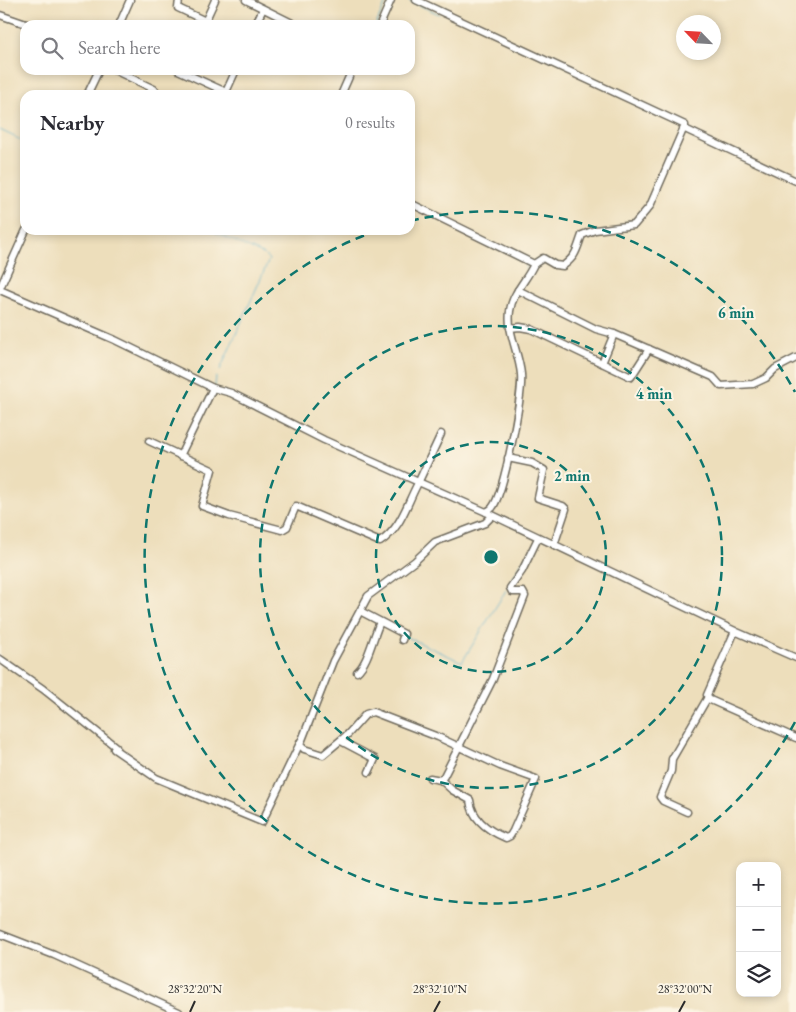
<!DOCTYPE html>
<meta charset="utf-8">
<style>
:root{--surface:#fff;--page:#f2f2f3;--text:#2b2b33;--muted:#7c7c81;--line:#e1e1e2}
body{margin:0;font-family:"EB Garamond",serif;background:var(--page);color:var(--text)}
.controls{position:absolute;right:15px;bottom:15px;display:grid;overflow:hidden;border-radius:10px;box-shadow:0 2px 8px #0003}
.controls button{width:45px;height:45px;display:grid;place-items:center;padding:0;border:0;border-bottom:1px solid var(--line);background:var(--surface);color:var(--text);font:25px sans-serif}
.compass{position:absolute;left:676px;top:15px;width:45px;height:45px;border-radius:50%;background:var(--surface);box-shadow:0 2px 8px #0003;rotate:295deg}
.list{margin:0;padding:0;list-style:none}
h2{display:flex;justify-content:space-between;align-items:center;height:65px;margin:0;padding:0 20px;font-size:21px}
h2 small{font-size:16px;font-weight:400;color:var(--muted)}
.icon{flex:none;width:28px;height:28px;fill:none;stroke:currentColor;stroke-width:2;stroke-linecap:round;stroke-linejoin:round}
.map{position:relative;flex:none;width:796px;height:1012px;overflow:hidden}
.search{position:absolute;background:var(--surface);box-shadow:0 2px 8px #0003;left:20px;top:20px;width:395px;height:55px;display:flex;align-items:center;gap:12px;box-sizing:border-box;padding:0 18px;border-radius:15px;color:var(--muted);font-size:19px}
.panel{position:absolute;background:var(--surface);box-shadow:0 2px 8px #0003;left:20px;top:90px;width:395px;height:145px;border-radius:15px}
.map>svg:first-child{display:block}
</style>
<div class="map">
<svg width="796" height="1012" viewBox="0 0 796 1012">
<rect width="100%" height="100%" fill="#fcf5e5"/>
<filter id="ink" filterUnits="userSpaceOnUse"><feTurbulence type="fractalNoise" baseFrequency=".02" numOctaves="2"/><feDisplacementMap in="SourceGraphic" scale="10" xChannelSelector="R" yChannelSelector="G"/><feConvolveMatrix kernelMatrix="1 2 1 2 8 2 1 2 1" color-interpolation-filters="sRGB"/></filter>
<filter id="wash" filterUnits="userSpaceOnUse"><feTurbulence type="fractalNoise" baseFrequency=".0096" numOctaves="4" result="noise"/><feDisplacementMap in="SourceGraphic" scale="20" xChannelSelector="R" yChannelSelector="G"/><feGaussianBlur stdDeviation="1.12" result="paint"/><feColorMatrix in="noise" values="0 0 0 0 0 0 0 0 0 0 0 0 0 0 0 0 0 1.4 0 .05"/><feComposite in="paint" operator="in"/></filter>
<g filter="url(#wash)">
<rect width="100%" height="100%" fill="#eddebb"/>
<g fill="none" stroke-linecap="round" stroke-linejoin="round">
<g stroke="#46a6c6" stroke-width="1">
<polyline points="408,0 439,14"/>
<polyline points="376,25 387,0"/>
<polyline points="0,130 25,142"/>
<polyline points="210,230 265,255 269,260 220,370"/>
<polyline points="525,269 528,264"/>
<polyline points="215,386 216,377"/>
<polyline points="220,393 248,405"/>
<polyline points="510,583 525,557"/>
<polyline points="407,637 462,662 508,587"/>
</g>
</g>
</g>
<g filter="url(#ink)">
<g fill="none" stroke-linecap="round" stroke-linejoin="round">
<defs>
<g id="minor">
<polyline points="179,0 178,8 214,25"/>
<polyline points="246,0 296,25"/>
<path d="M416 0 685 125 650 206 634 225 595 230 582 235C576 251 577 255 563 266L555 265 543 258 534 264"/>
<polyline points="0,15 29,25"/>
<polyline points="204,24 215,0"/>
<polyline points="119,25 130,0"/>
<polyline points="255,25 263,9"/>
<polyline points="380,25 391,0"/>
<polyline points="114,70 154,89 159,95"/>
<polyline points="178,70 226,92 236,70"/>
<polyline points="87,95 99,70"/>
<polyline points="341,95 352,70"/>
<polyline points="685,129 796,181"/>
<path d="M410 203 534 264C527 280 512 293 510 311 507 333 519 353 521 374 523 394 504 494 492 508 491 509 488 511 486 512"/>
<polyline points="0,288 26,230"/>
<polyline points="0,290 115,340 213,388 231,393 324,440 486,512 735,631 707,695 708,699 796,738"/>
<polyline points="518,290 596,329 614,334 713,377 721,386 753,384 766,378 775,369 796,358"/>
<polyline points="510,328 520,327 531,329 631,377 649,349"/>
<polyline points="602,363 614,334"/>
<path d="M149 441 212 470 202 506 229 516 282 530 287 527 296 506 380 542C401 528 406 506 417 485"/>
<polyline points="180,456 213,388"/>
<polyline points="508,458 532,463 544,470 538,498 563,506 566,509 554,545"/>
<polyline points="419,481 441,434"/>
<polyline points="360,611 404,634 402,640"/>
<polyline points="735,633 737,632 796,658"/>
<polyline points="0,659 43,689 116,747 114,749 156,778 262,822 301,741"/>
<path d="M357 672C368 663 373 637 380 622"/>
<polyline points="341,741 375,759 369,772"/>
<polyline points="430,778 441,780 444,776 493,679 525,596 523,592 512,592 510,588 522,571 538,538"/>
<path d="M441 780 452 790 470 800C472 820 489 831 506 838L510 836 513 831 536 779 500 766 438 737 373 712 366 714 348 734 323 755 304 749 300 745 333 661 368 596 415 561 435 542 485 523 492 516"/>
<polyline points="687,812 663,801 660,797 671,771 672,759 708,697"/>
<polyline points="0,934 54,955 179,1012"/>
</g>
</defs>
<use href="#minor" stroke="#6f6a5d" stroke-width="9"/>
<use href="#minor" stroke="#fff" stroke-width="6"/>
</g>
</g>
<path fill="none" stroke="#2b2b2b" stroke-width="2" d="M190 1012 195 1001M434 1012 440 1001M679 1012 685 1001"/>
<g fill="none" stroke="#0f766e" stroke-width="2.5" stroke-dasharray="9 6">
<circle cx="491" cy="557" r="115"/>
<circle cx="491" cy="557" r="231"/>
<path d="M795 722A346 346 0 1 1 376 231M410 221A346 346 0 0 1 795 392"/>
</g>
<g font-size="12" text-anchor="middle" fill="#2b2b2b" stroke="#fcf5e5" stroke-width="4" stroke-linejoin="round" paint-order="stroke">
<text x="195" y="993">28°32'20"N</text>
<text x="440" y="993">28°32'10"N</text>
<text x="685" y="993">28°32'00"N</text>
</g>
<circle cx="491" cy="557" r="8" fill="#0f766e" stroke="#fcf5e5" stroke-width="2.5"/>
<g font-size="15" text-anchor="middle" font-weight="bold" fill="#0f766e" stroke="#fcf5e5" stroke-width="4" stroke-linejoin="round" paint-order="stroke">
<text x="736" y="318">6 min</text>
<text x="654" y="399">4 min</text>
<text x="572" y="481">2 min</text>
</g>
</svg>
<div class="controls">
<button>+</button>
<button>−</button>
<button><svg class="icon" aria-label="layers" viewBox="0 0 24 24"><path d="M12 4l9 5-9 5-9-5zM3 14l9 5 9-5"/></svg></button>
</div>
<svg class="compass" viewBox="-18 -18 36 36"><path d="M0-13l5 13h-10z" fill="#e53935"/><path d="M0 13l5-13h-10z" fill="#7c7c81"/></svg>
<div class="search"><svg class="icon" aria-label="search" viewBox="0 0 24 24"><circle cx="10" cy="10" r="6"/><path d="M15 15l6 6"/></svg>Search here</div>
<section class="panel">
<h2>Nearby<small>0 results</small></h2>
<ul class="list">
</ul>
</section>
</div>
